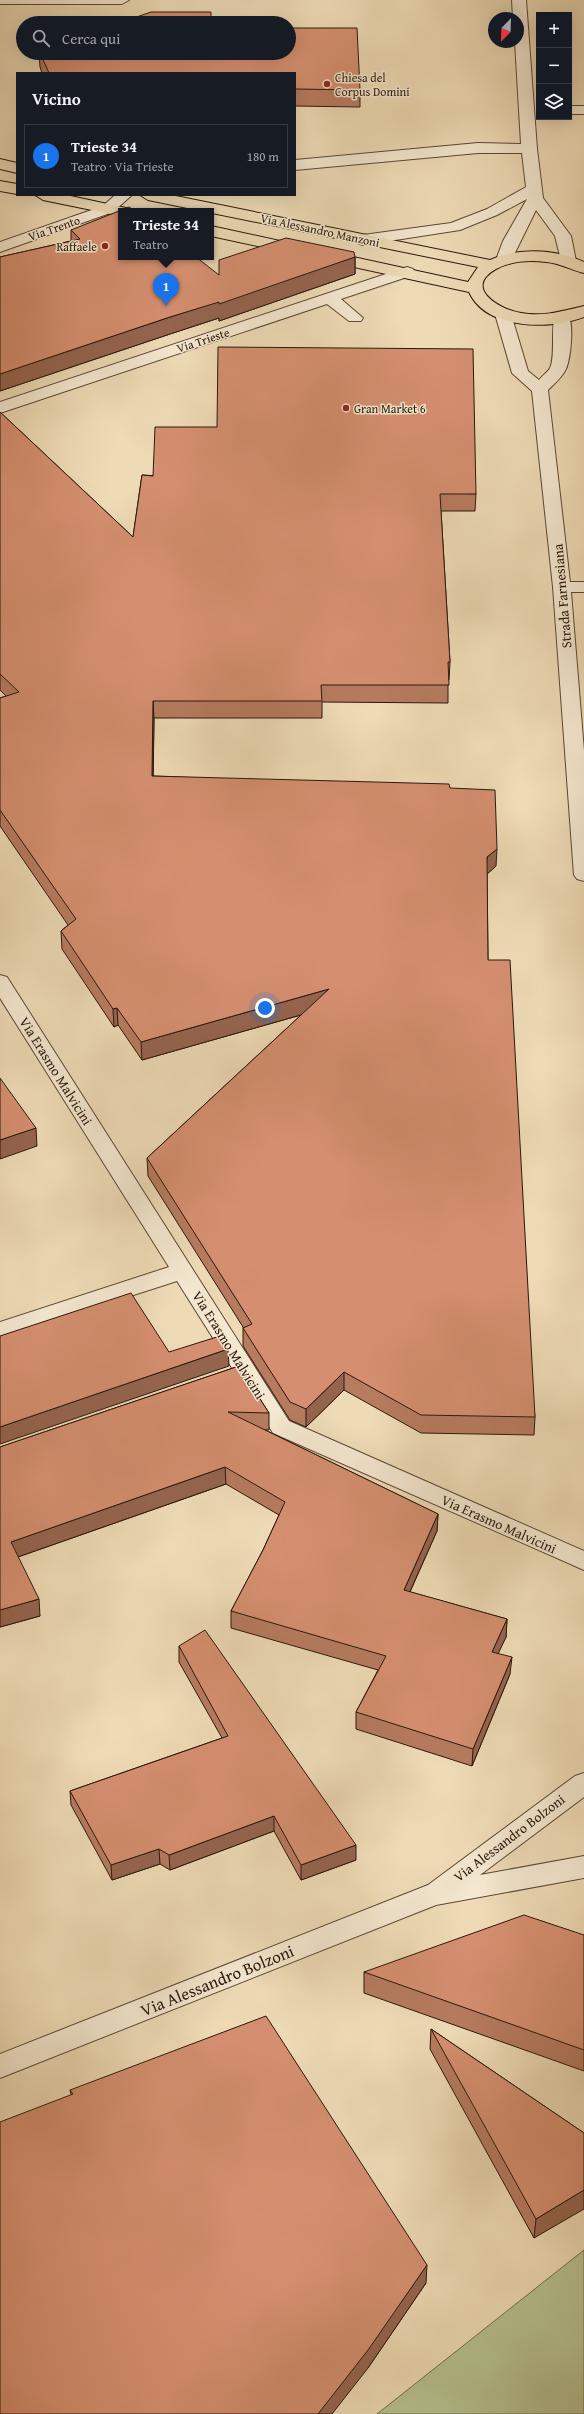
<!DOCTYPE html>
<html lang="it">
<meta charset="utf-8">
<style>
:root{--surface:#171b24;--page:#20242c;--text:#f1f3f6;--muted:#9ea1a6;--line:#363941;--accent:#1a73e8}
body{margin:0;font-family:"Gentium Book Plus",serif;background:var(--page);color:var(--text)}
.controls{position:absolute;right:12px;top:12px;display:grid;overflow:hidden;border-radius:0px;box-shadow:0 4px 16px #0002}
.controls button{width:36px;height:36px;display:grid;place-items:center;padding:0;border:0;border-bottom:1px solid var(--line);background:var(--surface);color:var(--text);font:20px sans-serif}
.compass{position:absolute;left:488px;top:12px;width:36px;height:36px;border-radius:50%;background:var(--surface);box-shadow:0 4px 16px #0002;rotate:203deg}
.you{position:absolute;left:265px;top:1008px;width:14px;height:14px;margin:-10px;border:3px solid #fff;border-radius:50%;background:#1a73e8;box-shadow:0 0 0 6px #1a73e833}
.badge{display:grid;place-items:center;width:26px;height:26px;border-radius:50%;background:var(--accent);color:#fff;font-size:13px;font-weight:700}
.pin{position:absolute;translate:-50% -33px;filter:drop-shadow(0 1px 2px #0008)}
.pin::after{content:'';position:absolute;top:21px;width:14px;height:12px;background:inherit;clip-path:polygon(0 0,100% 0,50% 100%)}
.popup{position:absolute;left:118px;top:208px;width:96px;height:52px;box-sizing:border-box;display:grid;place-content:center;border-radius:0px;background:var(--surface);filter:drop-shadow(0 1px 3px #0005);font-size:13px;white-space:nowrap;color:var(--muted)}
.popup b{font-size:15px;color:var(--text)}
.popup::after{content:'';position:absolute;left:50%;top:100%;margin-left:-8px;border:8px solid transparent;border-top-color:var(--surface)}
.list{margin:0;padding:0;list-style:none}
h2{display:flex;justify-content:space-between;align-items:center;height:52px;margin:0;padding:0 16px;font-size:17px}
h2 small{font-size:13px;font-weight:400;color:var(--muted)}
.list li{display:grid;grid-template-columns:26px 1fr auto;gap:12px;align-items:center;box-sizing:border-box;height:64px;margin:0 8px 8px;padding:0 8px;border:1px solid var(--line);border-radius:0px}
.list b{display:block;font-size:15px;white-space:nowrap}
.list p{margin:0;font-size:13px;white-space:nowrap;color:var(--muted)}
.list em{font-size:13px;font-style:normal;color:var(--muted)}
.icon{flex:none;width:22px;height:22px;fill:none;stroke:currentColor;stroke-width:2;stroke-linecap:round;stroke-linejoin:round}
.map{position:relative;flex:none;width:584px;height:2414px;overflow:hidden}
.search{position:absolute;background:var(--surface);box-shadow:0 4px 16px #0002;left:16px;top:16px;width:280px;height:44px;display:flex;align-items:center;gap:10px;box-sizing:border-box;padding:0 14px;border-radius:22px;color:var(--muted);font-size:15px}
.panel{position:absolute;background:var(--surface);box-shadow:0 4px 16px #0002;left:16px;top:72px;width:280px;height:124px;border-radius:0px}
.map>svg:first-child{display:block}
</style>
<div class="map">
<svg width="584" height="2414" viewBox="0 0 584 2414">
<rect width="100%" height="100%" fill="#eedbb6"/>
<filter id="stains"><feTurbulence type="fractalNoise" baseFrequency=".005" numOctaves="4"/><feColorMatrix values="0 0 0 0 .2 0 0 0 0 .09 0 0 0 0 .02 0 0 0 .5 -.17"/></filter>
<radialGradient id="worn" r=".72"><stop offset=".6" stop-color="#630" stop-opacity="0"/><stop offset="1" stop-color="#630" stop-opacity=".3"/></radialGradient>
<polygon fill="#b6c190" stroke="#706c4e" points="584,2250 584,2414 377,2414"/>
<g fill="none" stroke-linecap="round" stroke-linejoin="round">
<defs>
<g id="minor">
<polygon points="0,0 129,0 122,4 0,4"/>
<polygon points="512,0 526,0 537,149 543,198 571,236 576,261 568,266 562,264 555,236 536,210 510,263 498,263 496,260 503,241 527,199 497,215 460,230 363,245 357,243 355,240 363,235 451,223 487,209 526,187 522,153 478,153 295,170 295,160 478,143 521,144 515,42 518,42 518,18 513,18"/>
<rect x="569" y="106" width="15" height="8"/>
<polygon points="115,195 132,195 113,212 0,252 0,242 103,206"/>
<polygon points="407,267 413,269 415,272 413,275 341,299 363,318 361,321 349,321 327,304 0,413 0,402"/>
<path d="M503 309 509 311 511 314 528 371 539 380C542 376 548 372 550 368 556 355 550 323 556 315H568C574 323 571 361 565 371 561 378 554 384 548 390L570 582H584V592H571L584 751V881L577 879 574 875 553 587 532 391 512 373 495 314 497 311Z"/>
<polygon points="0,975 7,977 289,1421 584,1551 584,1570 273,1433 177,1281 0,1338 0,1322 169,1267 0,998"/>
<polygon points="584,1773 584,1797 480,1875 584,1856 584,1878 436,1905 0,2078 0,2054 428,1885 575,1776"/>
</g>
<g id="major">
<polygon points="0,159 17,163 17,173 0,169"/>
<polygon points="0,181 17,184 17,194 0,191"/>
<polygon points="35,195 66,195 126,208 129,211 121,211 121,216 43,200"/>
<path d="M140 195H171L490 260C518 247 556 249 584 262V273C571 270 560 263 546 262 530 260 511 261 496 269 462 288 501 310 521 313 544 317 563 311 584 306V317C550 330 486 330 469 292L211 236V226L468 282 478 267 148 200Z"/>
</g>
</defs>
<use href="#minor" stroke="#5b4836" stroke-width="2"/>
<use href="#major" stroke="#2a170c" stroke-width="2"/>
<use href="#minor" fill="#f4e8d0" fill-rule="evenodd"/>
<use href="#major" fill="#eedbb6" fill-rule="evenodd"/>
</g>
<g fill="#b77b60" stroke="#2a170c">
<polygon points="39,53 289,53 360,90 360,107 295,106 295,73 42,73 40,67"/>
<polygon points="71,230 219,275 355,257 355,274 219,321 219,318 170,334 0,391 0,257 71,241"/>
<polygon points="0,412 133,537 142,475 476,494 475,511 441,511 450,662 449,680 448,680 448,703 322,702 322,718 154,718 153,776 450,788 496,866 487,874 488,960 535,1417 534,1435 421,1433 344,1390 306,1427 290,1420 243,1346 243,1327 148,1176 147,1158 301,1015 142,1060 118,1025 114,1027 62,949 61,931 68,925 0,826 0,698 6,696 0,690"/>
<polygon points="239,1366 269,1413 269,1430 265,1430 438,1514 437,1531 410,1592 507,1619 506,1637 498,1653 510,1674 472,1766 356,1729 356,1712 378,1670 231,1628 231,1611 263,1550 279,1515 226,1484 18,1557 40,1616 0,1627 0,1447"/>
<polygon points="179,1646 356,1860 301,1880 274,1831 170,1870 160,1864 112,1880 71,1805 70,1791 222,1738 179,1662"/>
<polygon points="584,1935 584,2071 364,1993 364,1972"/>
<polygon points="431,2029 584,2133 534,2238 430,2049"/>
<polygon points="70,2090 426,2283 368,2368 71,2095"/>
</g>
<g fill="#95644e" stroke="#2a170c">
<polygon points="355,257 355,274 219,321 219,318 170,334 0,391 0,374 170,317"/>
<polygon points="153,701 154,718 153,793 152,776"/>
<polygon points="497,849 496,866 486,875 487,857"/>
<polygon points="329,989 329,1007 142,1060 141,1042"/>
<polygon points="117,1008 118,1025 114,1027 113,1009"/>
<polygon points="36,1128 37,1146 0,1159 0,1140"/>
<polygon points="228,1349 229,1366 0,1444 0,1427"/>
<polygon points="344,1372 344,1390 306,1427 306,1409"/>
<polygon points="225,1467 226,1484 12,1559 11,1542"/>
<polygon points="438,1514 437,1531 403,1607 404,1590"/>
<polygon points="39,1599 40,1616 0,1627 0,1610"/>
<polygon points="507,1619 506,1637 491,1669 492,1652"/>
<polygon points="512,1657 510,1674 472,1766 473,1749"/>
<polygon points="274,1816 274,1831 170,1870 169,1855"/>
<polygon points="356,1845 356,1860 301,1880 301,1865"/>
<polygon points="159,1849 160,1864 112,1880 111,1865"/>
<polygon points="584,2190 584,2209 534,2238 536,2219"/>
<polygon points="427,2265 426,2283 368,2368 332,2414 318,2414"/>
</g>
<g fill="#d58f70" stroke="#2a170c">
<polygon points="151,12 211,12 211,23 119,23"/>
<polygon points="289,28 357,28 360,90 295,89 295,73 49,73 40,53 289,53"/>
<polygon points="129,207 135,211 121,211 121,257 196,257 219,275 219,260 286,238 354,252 355,257 219,304 219,302 170,317 0,374 0,257 80,239 71,230"/>
<polygon points="218,347 473,349 476,494 440,494 450,662 448,662 449,685 321,685 322,701 153,701 152,776 449,784 450,788 495,790 497,849 487,857 488,960 510,960 535,1417 421,1415 344,1372 306,1409 290,1402 243,1328 252,1324 147,1158 329,989 141,1042 117,1008 113,1009 61,931 76,919 0,810 0,698 19,692 0,674 0,412 133,537 142,475 153,476 155,427 217,427"/>
<polygon points="0,1078 36,1128 0,1140"/>
<polygon points="131,1293 169,1352 220,1336 228,1349 0,1427 0,1336"/>
<polygon points="239,1366 269,1413 228,1412 438,1514 404,1590 507,1619 492,1652 512,1657 473,1749 356,1712 386,1656 231,1611 263,1550 285,1502 225,1467 11,1542 39,1599 0,1610 0,1447"/>
<polygon points="205,1630 356,1845 301,1865 274,1816 169,1855 159,1849 111,1865 70,1791 228,1736 179,1646"/>
<polygon points="524,1915 584,1935 584,2050 364,1972"/>
<polygon points="266,2016 427,2265 368,2350 318,2414 0,2414 0,2122 73,2094 70,2090"/>
<polygon points="431,2029 584,2133 584,2190 536,2219"/>
</g>
<g fill="#8f2418" stroke="#f4e8d0" stroke-width="1.5">
<circle cx="327" cy="84" r="4"/>
<circle cx="105" cy="246" r="4"/>
<circle cx="346" cy="408" r="4"/>
</g>
<g text-anchor="middle" dominant-baseline="central" stroke-width="3" stroke-linejoin="round" paint-order="stroke">
<g font-size="12" fill="#2a170c" stroke="#f4e8d0" text-anchor="start">
<text x="335" y="77">Chiesa del<tspan x="335" dy="14">Corpus Domini</tspan></text>
<text x="97" y="246" text-anchor="end">Raffaele</text>
<text x="354" y="408">Gran Market 6</text>
</g>
<g font-size="12" fill="#2a170c" stroke="#f4e8d0">
<text transform="translate(54 228) rotate(-19)">Via Trento</text>
<text transform="translate(320 230) rotate(12)">Via Alessandro Manzoni</text>
<text transform="translate(203 340) rotate(-18)">Via Trieste</text>
</g>
<g font-size="14" fill="#2a170c" stroke="#f4e8d0">
<text transform="translate(562 596) rotate(-95)">Strada Farnesiana</text>
<text transform="translate(56 1071) rotate(58)">Via Erasmo Malvicini</text>
<text transform="translate(229 1345) rotate(58)">Via Erasmo Malvicini</text>
<text transform="translate(499 1524) rotate(24)">Via Erasmo Malvicini</text>
<text transform="translate(509 1838) rotate(-37)">Via Alessandro Bolzoni</text>
</g>
<g font-size="17" fill="#2a170c" stroke="#f4e8d0">
<text transform="translate(217 1980) rotate(-22)">Via Alessandro Bolzoni</text>
</g>
</g>
<rect width="100%" height="100%" filter="url(#stains)"/>
<rect width="100%" height="100%" fill="url(#worn)"/>
</svg>
<div class="controls">
<button>+</button>
<button>−</button>
<button><svg class="icon" aria-label="layers" viewBox="0 0 24 24"><path d="M12 4l9 5-9 5-9-5zM3 14l9 5 9-5"/></svg></button>
</div>
<svg class="compass" viewBox="-18 -18 36 36"><path d="M0-13l5 13h-10z" fill="#e53935"/><path d="M0 13l5-13h-10z" fill="#9ea1a6"/></svg>
<div class="you"></div>
<div class="pin badge" style="left:166px;top:306px">1</div>
<div class="popup"><b>Trieste 34</b>Teatro</div>
<div class="search"><svg class="icon" aria-label="search" viewBox="0 0 24 24"><circle cx="10" cy="10" r="6"/><path d="M15 15l6 6"/></svg>Cerca qui</div>
<section class="panel">
<h2>Vicino<small></small></h2>
<ul class="list">
<li><span class="badge">1</span><div><b>Trieste 34</b><p>Teatro · Via Trieste</p></div><em>180 m</em></li>
</ul>
</section>
</div>
